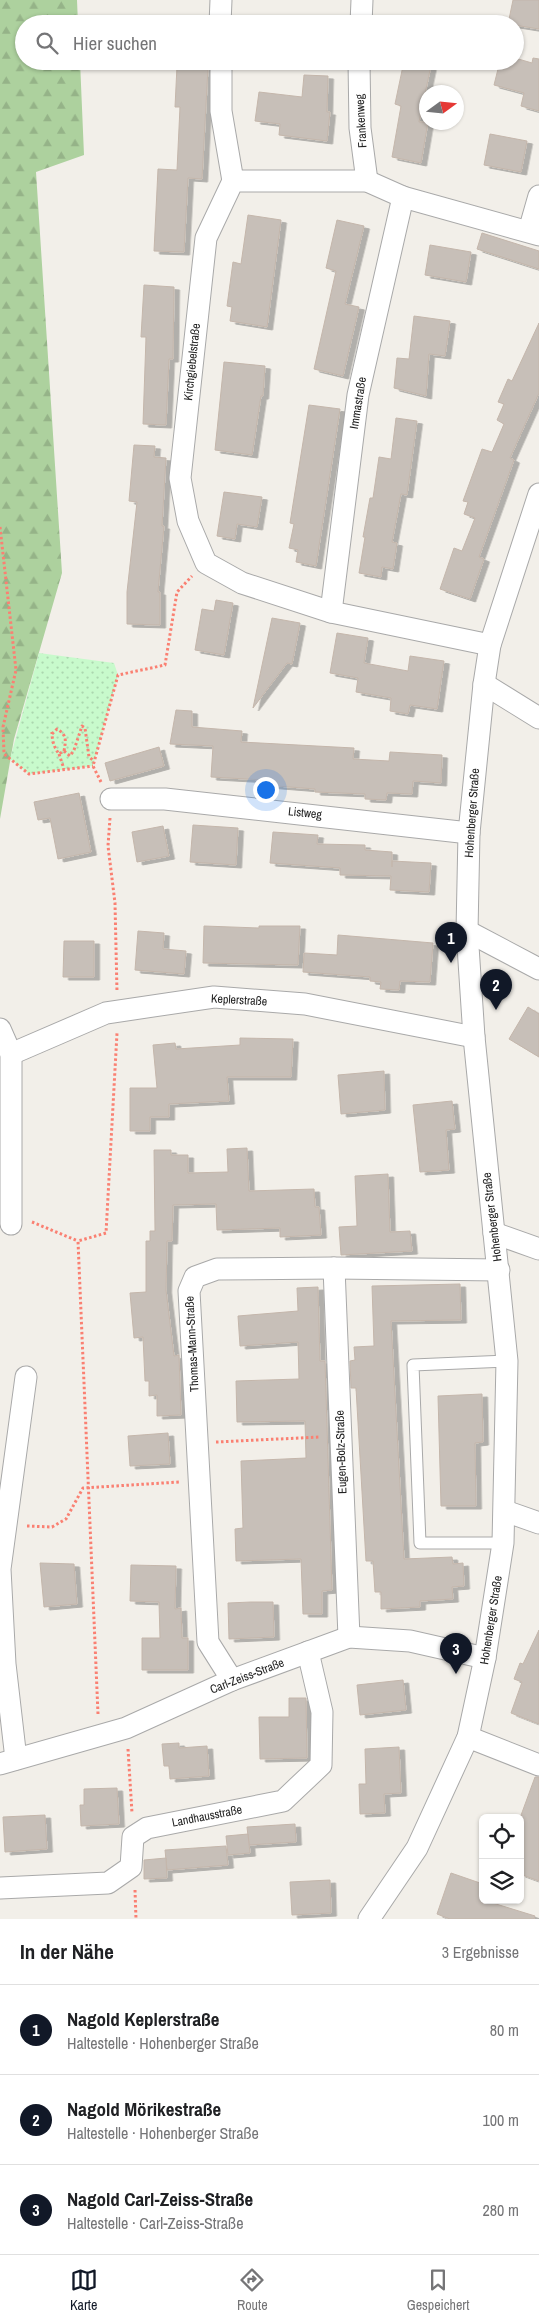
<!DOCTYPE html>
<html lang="de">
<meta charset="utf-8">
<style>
:root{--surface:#fff;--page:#f6f6f6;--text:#202124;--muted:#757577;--line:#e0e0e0;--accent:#111827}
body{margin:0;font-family:"Archivo Narrow",sans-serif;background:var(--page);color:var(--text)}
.controls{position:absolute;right:15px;bottom:15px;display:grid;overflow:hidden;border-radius:8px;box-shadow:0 1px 4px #0004}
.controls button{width:45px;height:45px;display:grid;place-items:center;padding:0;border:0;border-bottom:1px solid var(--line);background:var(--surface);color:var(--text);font:25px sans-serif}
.compass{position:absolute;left:419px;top:85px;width:45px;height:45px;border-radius:50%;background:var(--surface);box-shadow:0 1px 4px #0004;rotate:75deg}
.you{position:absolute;left:265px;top:789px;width:18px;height:18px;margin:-12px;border:4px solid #fff;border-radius:50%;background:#1a73e8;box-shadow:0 0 0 8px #1a73e833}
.badge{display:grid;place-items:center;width:32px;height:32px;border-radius:50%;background:var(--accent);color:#fff;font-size:16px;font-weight:700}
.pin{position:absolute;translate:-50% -41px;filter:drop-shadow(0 1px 2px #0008)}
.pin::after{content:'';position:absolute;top:26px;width:18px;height:15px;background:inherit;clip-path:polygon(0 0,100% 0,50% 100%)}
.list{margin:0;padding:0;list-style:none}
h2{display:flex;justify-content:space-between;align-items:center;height:65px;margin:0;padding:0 20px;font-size:21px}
h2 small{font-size:16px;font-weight:400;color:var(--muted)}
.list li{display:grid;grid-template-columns:32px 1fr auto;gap:15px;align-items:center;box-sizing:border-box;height:90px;padding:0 20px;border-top:1px solid var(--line)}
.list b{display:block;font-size:19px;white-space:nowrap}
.list p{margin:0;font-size:16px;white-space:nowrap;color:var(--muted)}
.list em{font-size:16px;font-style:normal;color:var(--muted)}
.icon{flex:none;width:28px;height:28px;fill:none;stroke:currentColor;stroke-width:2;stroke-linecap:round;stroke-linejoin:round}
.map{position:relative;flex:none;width:539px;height:1919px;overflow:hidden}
.search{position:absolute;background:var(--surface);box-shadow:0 1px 4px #0004;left:15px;right:15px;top:15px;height:55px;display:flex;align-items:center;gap:12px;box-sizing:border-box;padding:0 18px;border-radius:28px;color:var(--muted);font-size:19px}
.sheet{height:335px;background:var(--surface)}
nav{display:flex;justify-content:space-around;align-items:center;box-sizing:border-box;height:70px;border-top:1px solid var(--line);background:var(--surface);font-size:14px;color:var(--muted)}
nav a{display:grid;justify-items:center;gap:2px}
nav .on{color:var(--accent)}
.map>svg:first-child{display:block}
</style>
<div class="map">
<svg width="539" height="1919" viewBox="0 0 539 1919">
<defs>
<pattern id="forest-firs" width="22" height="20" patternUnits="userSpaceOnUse" patternTransform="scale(1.25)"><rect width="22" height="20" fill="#add19e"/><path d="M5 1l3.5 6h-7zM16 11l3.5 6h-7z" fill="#95b388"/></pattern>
<pattern id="park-dots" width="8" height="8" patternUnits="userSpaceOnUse" patternTransform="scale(1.25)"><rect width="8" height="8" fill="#c8facc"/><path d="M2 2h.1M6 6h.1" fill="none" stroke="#acd6af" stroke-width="1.8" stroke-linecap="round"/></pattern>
<filter id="shadow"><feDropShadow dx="5.5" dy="3" stdDeviation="0" flood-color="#0004"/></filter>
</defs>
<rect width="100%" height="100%" fill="#f2efe9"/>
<polygon fill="url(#forest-firs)" points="0,0 77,0 78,24 24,24 24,61 80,61 84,155 36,172 62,573 14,739 0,819"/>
<polygon fill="url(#park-dots)" points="39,653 114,663 118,675 93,766 29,774 10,759"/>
<g fill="#c7bfb8" stroke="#c4b6ab" filter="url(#shadow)">
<polygon points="513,0 539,0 539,29 508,24"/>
<polygon points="515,58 532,63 533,58 539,59 539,111 521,106 524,93 494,85 500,61 515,61"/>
<polygon points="404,61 432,61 419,122 428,122 421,163 392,157 401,106 395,104"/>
<polygon points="177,66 208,68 202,179 188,178 184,252 154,251 158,169 177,170 180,107 175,107"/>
<polygon points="304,75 328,76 327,112 330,112 327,141 279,135 280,124 255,121 259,92 302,97"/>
<polygon points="490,134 527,141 521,172 484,165"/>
<polygon points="248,215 281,220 267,327 230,321 232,307 227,306 233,262 241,264"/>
<polygon points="337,220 364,226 345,304 359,307 343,376 314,369 336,271 326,268"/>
<polygon points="482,233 539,251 539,269 477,249"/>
<polygon points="430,245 471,252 466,282 425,275"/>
<polygon points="144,285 174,287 173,359 169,359 166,425 143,424 146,337 141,337"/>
<polygon points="414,316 450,321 445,356 429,354 426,396 394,388 397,358 409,359"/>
<polygon points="539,323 539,393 510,458 514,460 479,557 484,559 470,599 440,589 454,548 462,551 475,518 464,514 468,502 463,501 482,449 492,452 504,424 497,420 504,404 498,402 508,379 512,381"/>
<polygon points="224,362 265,366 263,396 261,396 252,455 215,450"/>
<polygon points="309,405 340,409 316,566 296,562 298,550 289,548 294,524 290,523"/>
<polygon points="396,418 417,421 407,495 401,494 392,542 397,543 393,569 382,567 381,577 359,573 365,537 363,537 370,498 373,498 379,457 391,459"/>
<polygon points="134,445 155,446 154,457 166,458 162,526 164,526 158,592 160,592 160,625 127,624 127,592 137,502 129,501"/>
<polygon points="224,492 262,497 257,527 237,524 235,539 217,536"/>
<polygon points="216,600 233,603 224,655 195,650 202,609 214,611"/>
<polygon points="272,618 300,623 292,664 287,663 253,708"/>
<polygon points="337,633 368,638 364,663 408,671 410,656 444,661 437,709 410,705 408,714 390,711 391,698 356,692 358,678 330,673"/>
<polygon points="176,710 192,711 192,727 242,731 241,742 354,748 353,759 389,761 390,752 442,755 441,783 413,781 412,794 387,793 386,800 365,799 365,794 315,792 315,789 264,785 264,780 211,777 213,746 170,744"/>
<polygon points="159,747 164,766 110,781 105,763"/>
<polygon points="79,793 91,852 58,859 50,818 38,820 34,802"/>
<polygon points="193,825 238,828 236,865 190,862"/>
<polygon points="163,826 169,856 137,862 132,832"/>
<polygon points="273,832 318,835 317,844 365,845 365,850 392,852 392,867 392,861 431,863 429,892 390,890 391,876 340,875 340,868 270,863"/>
<polygon points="204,926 259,928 259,926 300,926 298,965 203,963"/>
<polygon points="138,931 164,933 163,949 186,951 184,974 135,970"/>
<polygon points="338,935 433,943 430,982 400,981 399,990 380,989 381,982 370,981 370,977 303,972 304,953 337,955"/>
<polygon points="64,941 94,941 94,977 63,977"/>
<polygon points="528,1007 539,1014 539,1057 509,1039"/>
<polygon points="240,1038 293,1039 291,1077 227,1077 229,1101 169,1104 169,1117 150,1117 150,1131 130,1131 130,1088 157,1088 153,1045 175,1043 176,1049 240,1045"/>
<polygon points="384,1071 385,1110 341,1114 338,1075"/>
<polygon points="452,1101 455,1129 446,1130 449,1170 420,1172 413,1105"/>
<polygon points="247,1148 249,1191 314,1189 315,1207 319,1207 321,1235 280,1237 280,1228 217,1230 216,1204 173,1205 172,1241 167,1241 166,1290 174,1356 179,1355 181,1415 157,1416 157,1395 149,1396 149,1381 145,1381 143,1337 134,1338 130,1293 146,1292 146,1241 150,1241 150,1231 155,1231 154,1150 171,1150 171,1155 188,1155 188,1173 228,1172 227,1149"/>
<polygon points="388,1174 390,1232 410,1231 412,1251 341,1255 339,1227 357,1226 355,1176"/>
<polygon points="460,1284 461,1320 391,1321 404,1559 452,1557 453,1564 463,1563 464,1586 452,1587 453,1599 420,1601 420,1607 381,1609 381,1592 375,1592 373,1561 366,1561 356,1388 351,1388 350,1361 355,1360 354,1347 374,1346 372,1286"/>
<polygon points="318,1287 320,1361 325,1361 332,1590 322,1591 322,1614 303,1614 301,1559 236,1561 235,1529 243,1528 241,1461 306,1458 305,1421 237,1422 236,1381 299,1379 298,1342 240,1346 238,1316 298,1311 297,1288"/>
<polygon points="482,1394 483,1442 475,1443 476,1506 441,1506 438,1396"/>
<polygon points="168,1433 170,1464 130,1466 128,1436"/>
<polygon points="40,1563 74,1564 77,1604 44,1607"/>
<polygon points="131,1565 176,1566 175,1609 181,1608 182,1638 188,1638 188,1670 142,1670 142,1638 160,1638 159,1602 130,1601"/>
<polygon points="251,1602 273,1602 274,1637 229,1639 228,1603"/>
<polygon points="539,1630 539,1724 511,1713 522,1682 514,1679 520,1663 523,1664"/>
<polygon points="403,1680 406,1710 360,1715 357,1685"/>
<polygon points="289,1698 306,1698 307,1758 260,1759 259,1717 289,1717"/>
<polygon points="179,1743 179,1748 207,1746 209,1776 170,1779 169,1766 164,1766 162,1744"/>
<polygon points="399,1747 401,1793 384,1794 385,1813 360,1814 359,1784 366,1784 365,1749"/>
<polygon points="535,1777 539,1777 539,1881 520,1874 520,1818"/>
<polygon points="117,1788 119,1824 81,1826 80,1805 84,1805 84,1789"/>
<polygon points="45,1815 47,1849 5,1852 3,1817"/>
<polygon points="295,1824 296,1842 249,1845 247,1827"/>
<polygon points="248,1834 250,1853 228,1855 226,1836"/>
<polygon points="226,1846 228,1865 167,1870 165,1850"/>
<polygon points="166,1858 167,1878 144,1879 144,1860"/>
<polygon points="451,1873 483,1884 483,1900 535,1916 534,1919 450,1919 437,1914"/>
<polygon points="330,1880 331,1913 292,1915 290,1882"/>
</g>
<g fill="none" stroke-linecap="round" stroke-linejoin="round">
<defs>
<polyline id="service" points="503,1543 420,1543 413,1365 507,1361"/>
<g id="minor">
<polyline points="220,24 221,0"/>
<polyline points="361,24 362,0"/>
<polyline points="221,61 221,111 233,181"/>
<polyline points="359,61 360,128 367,181"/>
<polyline points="529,231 539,196"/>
<polyline points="331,612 358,395 403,197"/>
<polyline points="490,645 331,612 242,583 206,563 188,521 180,478 206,238 233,181 367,181 403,197 539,235"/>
<polyline points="484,684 539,718"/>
<polyline points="111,799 165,799 469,833"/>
<polyline points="467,931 539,969"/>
<polyline points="0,1029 11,1054 11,1224"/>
<polyline points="11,1054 106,1013 214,997 305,1004 474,1037"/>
<polyline points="494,1233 539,1249"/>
<polyline points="334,1268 349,1637"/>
<polyline points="505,1511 539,1523"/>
<polyline points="232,1680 208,1642 189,1291 195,1277 217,1269 334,1268 499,1270"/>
<polyline points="468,1737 539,1765"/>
<polyline points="16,1759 5,1664 0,1569 26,1377"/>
<polyline points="0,1764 126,1728 232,1680 349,1637 410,1641 485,1658"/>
<polyline points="0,1888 108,1883 131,1867 133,1837 147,1828 283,1801 321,1765 322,1712 308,1652"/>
<polyline points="369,1919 417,1848 468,1737 485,1658 503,1543 507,1361 474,1037 467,931 469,833 484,684 490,645 539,494"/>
</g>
</defs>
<use href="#service" stroke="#a9a9a9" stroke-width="13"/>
<use href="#minor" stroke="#a9a9a9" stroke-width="23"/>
<g stroke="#fa8072" stroke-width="3" stroke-dasharray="2.5 2.5" stroke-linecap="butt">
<polyline points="0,527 16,670 3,727 4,754 29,774 93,766"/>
<path d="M52 734 57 729C67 735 66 740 64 751L59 754C54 747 52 741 52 732"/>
<polyline points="64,751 70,756 74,750 82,726 85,728 89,757 94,761"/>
<polyline points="59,754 64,769"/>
<polyline points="101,782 93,766 118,675 165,665 177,592 192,576"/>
<polyline points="110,818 108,846 115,903 117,992"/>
<polyline points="32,1222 78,1241"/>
<polyline points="216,1442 320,1437"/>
<polyline points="27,1526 52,1527 66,1519 83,1488 179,1482"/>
<polyline points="98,1714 78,1241 106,1233 117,1033"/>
<polyline points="128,1749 132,1813"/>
<polyline points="135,1890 136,1919"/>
</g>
<use href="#service" stroke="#fff" stroke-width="11"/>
<use href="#minor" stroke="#fff" stroke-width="21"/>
</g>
<g text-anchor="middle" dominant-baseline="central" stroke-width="4" stroke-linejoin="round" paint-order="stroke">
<g font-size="12" fill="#222" stroke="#fff">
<text transform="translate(361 121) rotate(-93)">Frankenweg</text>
<text transform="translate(192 362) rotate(-84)">Kirchgiebelstraße</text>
<text transform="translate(358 403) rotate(-81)">Immastraße</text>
<text transform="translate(305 813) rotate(6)">Listweg</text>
<text transform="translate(472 813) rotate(-86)">Hohenberger Straße</text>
<text transform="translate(239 1000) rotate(3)">Keplerstraße</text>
<text transform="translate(492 1217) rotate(-97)">Hohenberger Straße</text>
<text transform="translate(192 1344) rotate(-93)">Thomas-Mann-Straße</text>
<text transform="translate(341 1452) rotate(-92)">Eugen-Bolz-Straße</text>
<text transform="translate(491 1620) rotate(-81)">Hohenberger Straße</text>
<text transform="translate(247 1676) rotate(-21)">Carl-Zeiss-Straße</text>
<text transform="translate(207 1816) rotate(-11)">Landhausstraße</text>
</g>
</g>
</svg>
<div class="controls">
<button><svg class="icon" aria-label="locate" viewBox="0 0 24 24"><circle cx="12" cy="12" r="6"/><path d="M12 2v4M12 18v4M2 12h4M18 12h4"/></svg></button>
<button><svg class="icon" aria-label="layers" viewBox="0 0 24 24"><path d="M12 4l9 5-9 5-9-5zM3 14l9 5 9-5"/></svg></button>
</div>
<svg class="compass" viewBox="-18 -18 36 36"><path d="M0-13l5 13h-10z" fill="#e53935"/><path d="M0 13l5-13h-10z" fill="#757577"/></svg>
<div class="you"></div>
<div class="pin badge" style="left:451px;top:963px">1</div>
<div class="pin badge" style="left:496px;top:1010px">2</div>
<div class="pin badge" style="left:456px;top:1674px">3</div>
<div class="search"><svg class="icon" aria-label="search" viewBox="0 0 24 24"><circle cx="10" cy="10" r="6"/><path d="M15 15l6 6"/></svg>Hier suchen</div>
</div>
<section class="sheet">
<h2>In der Nähe<small>3 Ergebnisse</small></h2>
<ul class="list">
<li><span class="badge">1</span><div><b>Nagold Keplerstraße</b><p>Haltestelle · Hohenberger Straße</p></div><em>80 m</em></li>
<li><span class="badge">2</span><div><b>Nagold Mörikestraße</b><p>Haltestelle · Hohenberger Straße</p></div><em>100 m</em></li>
<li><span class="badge">3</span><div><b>Nagold Carl-Zeiss-Straße</b><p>Haltestelle · Carl-Zeiss-Straße</p></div><em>280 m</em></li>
</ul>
</section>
<nav>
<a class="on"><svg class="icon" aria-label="map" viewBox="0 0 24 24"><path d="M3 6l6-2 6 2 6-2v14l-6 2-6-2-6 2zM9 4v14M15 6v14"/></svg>Karte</a>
<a><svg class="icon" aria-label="directions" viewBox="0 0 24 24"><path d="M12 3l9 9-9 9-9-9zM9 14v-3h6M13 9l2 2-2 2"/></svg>Route</a>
<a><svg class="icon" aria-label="saved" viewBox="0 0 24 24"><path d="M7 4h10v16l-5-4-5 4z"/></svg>Gespeichert</a>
</nav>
